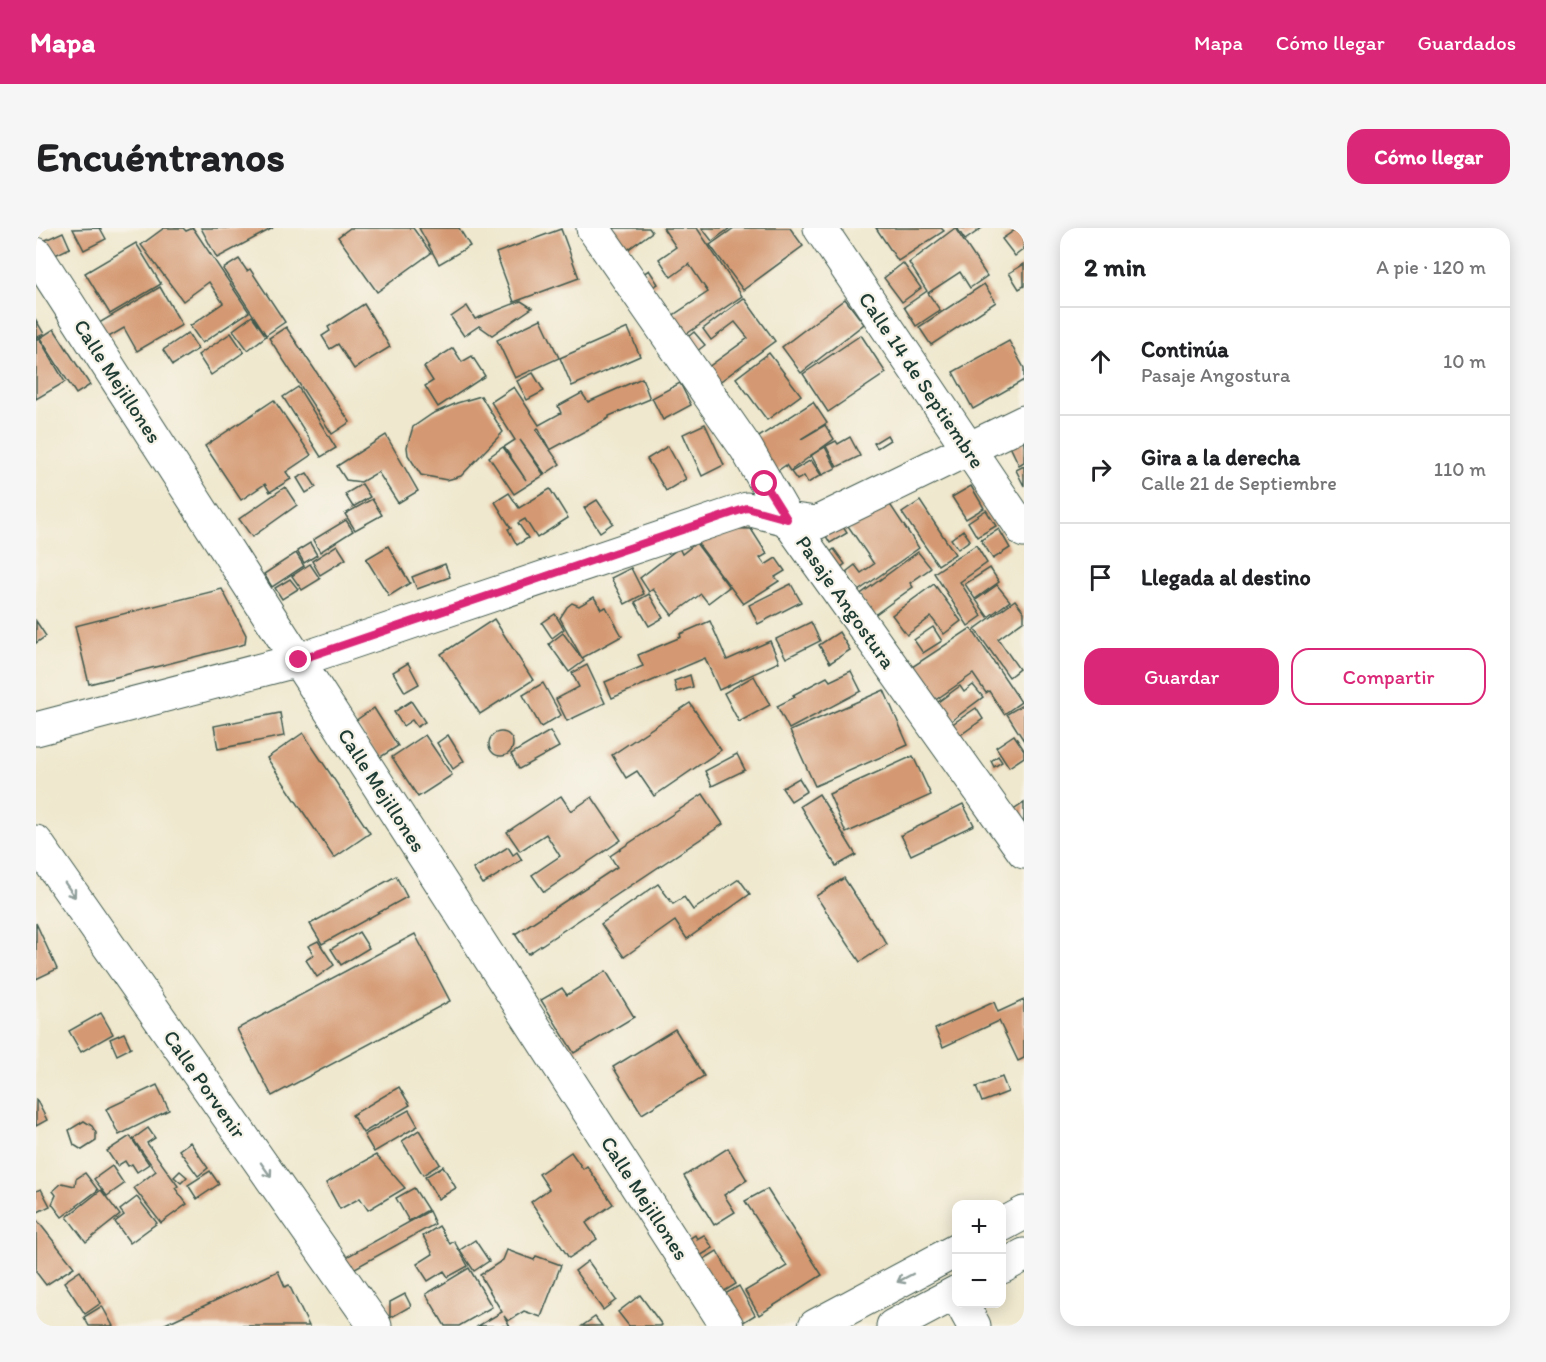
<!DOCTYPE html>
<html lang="es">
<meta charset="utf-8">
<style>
:root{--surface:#fff;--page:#f6f6f6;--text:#202124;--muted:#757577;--line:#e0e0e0;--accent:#db2777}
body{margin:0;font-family:Itim,sans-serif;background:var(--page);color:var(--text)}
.controls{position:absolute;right:18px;bottom:18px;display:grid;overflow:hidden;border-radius:12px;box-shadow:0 3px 15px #0003}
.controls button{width:54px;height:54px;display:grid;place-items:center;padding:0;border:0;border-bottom:2px solid var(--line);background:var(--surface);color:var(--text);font:30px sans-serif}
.stop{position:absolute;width:18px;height:18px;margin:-14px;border:4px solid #db2777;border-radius:50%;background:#fff}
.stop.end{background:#db2777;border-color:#fff;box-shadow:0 2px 6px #0008}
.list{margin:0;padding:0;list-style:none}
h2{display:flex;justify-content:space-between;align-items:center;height:78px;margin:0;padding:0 24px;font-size:26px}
h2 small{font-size:20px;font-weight:400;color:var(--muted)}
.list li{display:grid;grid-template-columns:39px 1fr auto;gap:18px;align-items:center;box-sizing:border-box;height:108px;padding:0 24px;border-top:2px solid var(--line)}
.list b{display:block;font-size:22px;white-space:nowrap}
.list p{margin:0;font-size:20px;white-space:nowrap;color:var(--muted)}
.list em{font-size:20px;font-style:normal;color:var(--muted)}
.actions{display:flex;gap:12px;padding:18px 24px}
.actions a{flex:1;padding:14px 0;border:2px solid var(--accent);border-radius:18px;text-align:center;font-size:21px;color:var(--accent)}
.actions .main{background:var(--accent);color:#fff}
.icon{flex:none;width:33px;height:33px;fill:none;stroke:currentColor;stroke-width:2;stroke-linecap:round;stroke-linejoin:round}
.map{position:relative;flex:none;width:988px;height:1098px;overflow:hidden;border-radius:18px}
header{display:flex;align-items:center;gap:36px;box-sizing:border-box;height:84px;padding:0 30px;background:var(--accent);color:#fff}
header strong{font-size:28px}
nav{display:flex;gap:33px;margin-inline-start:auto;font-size:21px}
.intro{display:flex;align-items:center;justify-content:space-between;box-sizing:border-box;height:144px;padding:0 36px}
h1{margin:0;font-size:42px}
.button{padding:15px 27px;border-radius:18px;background:var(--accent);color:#fff;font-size:21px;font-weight:700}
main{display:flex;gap:36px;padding:0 36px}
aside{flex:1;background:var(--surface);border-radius:18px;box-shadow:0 3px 15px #0003}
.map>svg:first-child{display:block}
</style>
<header>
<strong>Mapa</strong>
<nav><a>Mapa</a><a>Cómo llegar</a><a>Guardados</a></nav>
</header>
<div class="intro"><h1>Encuéntranos</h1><a class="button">Cómo llegar</a></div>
<main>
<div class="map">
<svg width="988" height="1098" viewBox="0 0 988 1098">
<rect width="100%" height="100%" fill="#f7f3e8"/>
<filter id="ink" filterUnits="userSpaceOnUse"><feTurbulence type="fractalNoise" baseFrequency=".0167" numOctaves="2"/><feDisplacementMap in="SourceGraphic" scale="12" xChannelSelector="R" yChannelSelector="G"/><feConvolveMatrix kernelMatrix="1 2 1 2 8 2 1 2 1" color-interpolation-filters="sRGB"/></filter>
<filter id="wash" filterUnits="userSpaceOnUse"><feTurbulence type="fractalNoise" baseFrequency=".008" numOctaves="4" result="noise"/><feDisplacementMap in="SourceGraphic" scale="24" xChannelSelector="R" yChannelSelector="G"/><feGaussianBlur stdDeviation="1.35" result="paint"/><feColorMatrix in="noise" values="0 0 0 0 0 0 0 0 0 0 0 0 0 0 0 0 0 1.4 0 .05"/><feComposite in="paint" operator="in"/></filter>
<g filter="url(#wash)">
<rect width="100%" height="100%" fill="#efe8ce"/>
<g id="blocks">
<g fill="#d49972">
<polygon points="64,0 70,11 48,22 37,1"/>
<polygon points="128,0 147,0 150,3 157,0 213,84 166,115 154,98 187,75 173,54 147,73 105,17"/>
<polygon points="165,0 237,0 181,30"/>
<polygon points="314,0 377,0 395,25 341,64 302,9"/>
<polygon points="383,0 423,0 434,18 403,36"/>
<polygon points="562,0 613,0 616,4 587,25"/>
<polygon points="627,0 661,0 706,68 649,107 636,88 672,64 653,36 635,49 623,31 640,19"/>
<polygon points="666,0 694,0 676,13"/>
<polygon points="698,0 754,0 767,18 707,62 674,17"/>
<polygon points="840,0 905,0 908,3 862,33"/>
<polygon points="919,0 951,48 934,60 924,44 892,65 904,82 880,98 868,79 891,63 873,35"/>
<polygon points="921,0 946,0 929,12"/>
<polygon points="982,0 988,0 988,21 979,28 966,11"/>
<polygon points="525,1 543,50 478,74 460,25"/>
<polygon points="27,4 34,20 15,29 7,13"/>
<polygon points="100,15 125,56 74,86 49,45"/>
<polygon points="203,31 211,43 214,41 249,94 230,107 187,41"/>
<polygon points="867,35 885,60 866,74 848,50"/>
<polygon points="988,36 988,58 983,61 973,45"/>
<polygon points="613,42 622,56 605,67 596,53"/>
<polygon points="948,56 960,74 895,117 883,99"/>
<polygon points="124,59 146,97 101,123 88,100 66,113 58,98"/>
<polygon points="708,70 739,113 682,155 671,140 712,110 699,94 675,112 667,101"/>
<polygon points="809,71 828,96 765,145 746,119"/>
<polygon points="485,73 496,80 456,107 443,98 428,108 415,89 431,78 439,91"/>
<polygon points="328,76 354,119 318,141 302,116 294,121 286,108 294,103 292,99"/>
<polygon points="216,88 230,108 212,122 197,102"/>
<polygon points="505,91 523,130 479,150 461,112"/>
<polygon points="0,92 8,106 0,110"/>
<polygon points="250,99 314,194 296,206 233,110"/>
<polygon points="592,100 604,128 536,158 524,130"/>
<polygon points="18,101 54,157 40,166 4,110"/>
<polygon points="658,104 669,117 652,130 642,117"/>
<polygon points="152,105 162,121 137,137 127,122"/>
<polygon points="195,105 208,124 175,147 162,127"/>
<polygon points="825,107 850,145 792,184 767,146"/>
<polygon points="3,110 29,154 0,171 0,112"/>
<polygon points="973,113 988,140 988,152 937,181 917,144"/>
<polygon points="417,120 426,134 436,128 449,148 402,179 389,158 397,153 388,139"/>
<polygon points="733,125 765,167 731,192 700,150"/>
<polygon points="497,145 508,163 491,172 481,153"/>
<polygon points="606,150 614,171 573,188 573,190 514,222 502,200 500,202 524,236 509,246 484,212 508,247 478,266 453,229 467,219 490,252 468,219 479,212 455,174 478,159 503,197 525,185 522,178 546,165 552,174"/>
<polygon points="644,155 655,177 627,192 616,170"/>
<polygon points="262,159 300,220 285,229 247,169"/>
<polygon points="445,168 467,204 425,248 411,252 385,247 372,227 371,219 377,199 396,186 421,175"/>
<polygon points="238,172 275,227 250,244 255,251 234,264 229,256 205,272 169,218"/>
<polygon points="777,174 791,195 765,211 789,197 798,211 754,243 750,237 737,246 718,212"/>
<polygon points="669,196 688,237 666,248 647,206"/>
<polygon points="988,204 988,234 983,237 971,212"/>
<polygon points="350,207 382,263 362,275 342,244 325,254 310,252 301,238"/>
<polygon points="851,207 854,212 841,220 838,215"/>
<polygon points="814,209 824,228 801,239 790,218 800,213 802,216"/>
<polygon points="632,218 650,251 630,263 611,231"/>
<polygon points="789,219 800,240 786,247 775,227"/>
<polygon points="775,232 785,247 772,255 768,248 761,252 755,244"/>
<polygon points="988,238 988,258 980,242"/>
<polygon points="271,245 280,259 270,265 261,250"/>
<polygon points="326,256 334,269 317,279 309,266"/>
<polygon points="935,258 948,280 930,291 916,269"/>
<polygon points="249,259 261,277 216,309 203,291"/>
<polygon points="514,261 532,290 501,310 489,291 482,295 492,310 481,317 472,301 475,300 459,274 473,265 483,280"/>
<polygon points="847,266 883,320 822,363 810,344 819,337 825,345 838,336 808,292"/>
<polygon points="336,271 346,287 319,302 309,286"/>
<polygon points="561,272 577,295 564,304 548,280"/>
<polygon points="884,273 919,326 902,337 866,285"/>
<polygon points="950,282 960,298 941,309 932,294"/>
<polygon points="310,292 317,303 284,324 277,312"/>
<polygon points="803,293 811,305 794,315 787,303"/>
<polygon points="678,300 715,301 731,326 724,330 729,337 740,330 749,343 739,349 743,353 707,376 660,313"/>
<polygon points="963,301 974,320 957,331 945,312"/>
<polygon points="927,302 934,312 922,321 915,311"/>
<polygon points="274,315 281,327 268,335 261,323"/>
<polygon points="660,315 693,359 672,375 665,366 636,387 617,361 613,364 604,350 643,320 646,326"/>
<polygon points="301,317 310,331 284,347 276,333"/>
<polygon points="940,317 951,335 924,354 946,388 932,398 898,345"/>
<polygon points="352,318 374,355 353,368 330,331"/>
<polygon points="798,321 809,336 800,343 790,328"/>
<polygon points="882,324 895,340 874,355 877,359 837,388 822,368"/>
<polygon points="260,325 268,338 236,359 228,346"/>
<polygon points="274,336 284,351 266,362 256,348"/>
<polygon points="409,336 414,349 381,361 376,349"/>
<polygon points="595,340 608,366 589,376 575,350"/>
<polygon points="954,340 963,354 939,371 929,356"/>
<polygon points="254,351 262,361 246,371 239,360"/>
<polygon points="755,356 765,374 722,396 713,377"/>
<polygon points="898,356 925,393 908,406 895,389 871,407 856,387"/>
<polygon points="961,357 974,373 952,389 940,372"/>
<polygon points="186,361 210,407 209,416 53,456 39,398"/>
<polygon points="613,366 627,390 613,398 599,374"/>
<polygon points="558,369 565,381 570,379 586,408 546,430 524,390 531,379 536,375 543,378"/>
<polygon points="979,372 988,384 988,392 962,411 983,441 973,449 939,401"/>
<polygon points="519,386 528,401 516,410 506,395"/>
<polygon points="458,391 497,452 444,486 405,426"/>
<polygon points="0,393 10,408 0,415"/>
<polygon points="674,393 691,432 734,413 743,434 683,462 669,430 576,470 569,454 607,438 602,427 645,409 644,406"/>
<polygon points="775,394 784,413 750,430 740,411"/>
<polygon points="897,399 906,413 887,425 878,412"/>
<polygon points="935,400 985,474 968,486 953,463 950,465 937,446 898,473 876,439"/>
<polygon points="803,404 814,422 794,435 783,417"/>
<polygon points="527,405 548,433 533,444 513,416"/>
<polygon points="372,435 383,456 369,464 357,444"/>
<polygon points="551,437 569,475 531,493 520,471 543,459 536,445"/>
<polygon points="815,443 825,463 753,501 741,478 759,469 757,467 791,449 794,453"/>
<polygon points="654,447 657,459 641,464 638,453"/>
<polygon points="718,448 734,477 703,494 688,465"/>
<polygon points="507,455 525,487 505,499 487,467"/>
<polygon points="937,457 947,469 911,496 898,477 924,458 928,464"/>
<polygon points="848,462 872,517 779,558 754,503"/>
<polygon points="375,473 389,494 381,499 376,492 367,498 358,484"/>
<polygon points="654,475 685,522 618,568 601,543 590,550 576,527"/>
<polygon points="988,476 988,513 971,486"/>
<polygon points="338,480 362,518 343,530 319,493"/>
<polygon points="940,480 947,491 923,508 915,497"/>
<polygon points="244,485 248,508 182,521 178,498"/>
<polygon points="514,503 523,519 483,541 475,526"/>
<circle cx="465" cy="516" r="12"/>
<polygon points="267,505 334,605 298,630 231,530"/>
<polygon points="389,507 416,547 382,569 356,529"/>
<polygon points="412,507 428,533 417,541 401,515"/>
<polygon points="978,507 988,522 988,529 973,539 960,519"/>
<polygon points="701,526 709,542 676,558 669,543"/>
<polygon points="877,528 895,567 810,605 793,566"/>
<polygon points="962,528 966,534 958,539 955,533"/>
<polygon points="763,550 771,563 755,573 746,560"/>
<polygon points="667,566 687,596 492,726 479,706 581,639 574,628"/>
<polygon points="783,566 820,627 800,638 764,578"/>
<polygon points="525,568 535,583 556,569 585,612 508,664 496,647 524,628 510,606 484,623 471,604"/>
<polygon points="988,575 988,597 973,585"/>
<polygon points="927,576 938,597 875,627 865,607"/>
<polygon points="472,619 477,627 481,624 486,632 447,656 437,641"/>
<polygon points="360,648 371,669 286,716 274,696"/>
<polygon points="808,650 851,716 824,734 780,668"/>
<polygon points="703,651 714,666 651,711 639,693 588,729 565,696 622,656 637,676 648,669 657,682"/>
<polygon points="0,695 21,741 0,751"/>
<polygon points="323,704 333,720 305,737 295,721"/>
<polygon points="379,706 414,773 236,868 201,801"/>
<polygon points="282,713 298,737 281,749 270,732 278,727 272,718"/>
<polygon points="570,743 598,789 538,825 505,772 526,760 531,767"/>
<polygon points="988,772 988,830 982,833 963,793 907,819 899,801 958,774 962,784"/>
<polygon points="65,785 77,806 45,824 33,803"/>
<polygon points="639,801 668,848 606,886 577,839"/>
<polygon points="88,805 95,820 81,827 74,811"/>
<polygon points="966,849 972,864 946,874 940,859"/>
<polygon points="121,857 133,882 83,907 70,881"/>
<polygon points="363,859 374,877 327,905 316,887"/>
<polygon points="0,871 11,892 0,898"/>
<polygon points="373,882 382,898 338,924 328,907"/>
<polygon points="48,893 56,898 60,905 60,913 46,922 38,917 33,902"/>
<polygon points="112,900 119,910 111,915 142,958 139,960 151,976 125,995 98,960 120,943 97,911"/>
<polygon points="383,902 404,936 387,947 366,913"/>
<polygon points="94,908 113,936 101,944 96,936 92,938 89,933 81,938 71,923"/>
<polygon points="154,914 172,940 162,948 143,922"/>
<polygon points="692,920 711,952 688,967 699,984 678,997 648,948"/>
<polygon points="535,924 547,941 551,938 577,976 550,995 561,1011 533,1030 495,974 513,961 503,946"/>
<polygon points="340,927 369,960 332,982 324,970 304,981 290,955"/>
<polygon points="76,938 88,956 71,968 58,951"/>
<polygon points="407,938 420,960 402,971 389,949"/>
<polygon points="144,943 151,949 145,955 138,949"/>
<polygon points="174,943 183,956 161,971 152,957"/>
<polygon points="49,945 62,962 26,989 16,976 20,967 17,963 26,955 39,958 40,951"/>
<polygon points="378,960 392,982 373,993 360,970"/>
<polygon points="5,961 14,978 0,985 0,963"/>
<polygon points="731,961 786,1047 723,1087 709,1063 751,1038 709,973"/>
<polygon points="65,962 84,987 50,1014 31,989"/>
<polygon points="101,969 121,995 94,1015 79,994 88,987 84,982"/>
<polygon points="393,983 399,996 312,1044 305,1032"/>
<polygon points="0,991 38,1039 10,1057 0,1044"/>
<polygon points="403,998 414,1016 418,1013 432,1038 412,1049 408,1043 392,1053 381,1036 397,1026 387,1008"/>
<polygon points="659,1007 661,1011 668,1007 677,1020 654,1034 648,1014"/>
<polygon points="439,1012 453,1033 438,1043 424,1022"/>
<polygon points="471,1022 498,1032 500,1028 525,1037 505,1089 488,1083 472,1093 468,1088 474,1098 442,1098 466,1084 444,1047 467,1032"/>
<polygon points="681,1023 700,1056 682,1067 663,1034"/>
<polygon points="552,1033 580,1072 567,1082 539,1043"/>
<polygon points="433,1040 456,1079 423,1098 409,1098 390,1066"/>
<polygon points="44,1043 65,1075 49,1086 28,1054"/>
<polygon points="242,1043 249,1059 253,1057 273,1098 125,1098"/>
<polygon points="703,1058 719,1087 704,1096 682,1070"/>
<polygon points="369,1066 375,1078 354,1090 354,1074"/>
<polygon points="604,1067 626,1097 625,1098 593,1098 582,1084"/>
<polygon points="66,1078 77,1098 53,1098 48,1089"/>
<polygon points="559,1089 566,1098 546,1098"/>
</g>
</g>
</g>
<g filter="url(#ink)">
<use href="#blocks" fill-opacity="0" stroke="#3e574b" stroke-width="1.5"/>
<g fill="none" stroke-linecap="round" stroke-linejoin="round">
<defs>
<g id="minor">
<polyline points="557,0 710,220 751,291 988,624"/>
<polyline points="784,0 988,303"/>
<polyline points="0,26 691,1098"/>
<polyline points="0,501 263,432 711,281 751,291 780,295 988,194"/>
<polyline points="0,614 339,1098"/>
<polyline points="926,1076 938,1098"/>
</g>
<g id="major">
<polyline points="966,997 988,985"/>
<polyline points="966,1039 988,1027"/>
<polyline points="779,1098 921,1022"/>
<polyline points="857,1098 921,1064"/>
</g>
</defs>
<use href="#minor" stroke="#3e574b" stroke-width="35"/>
<use href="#major" stroke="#3e574b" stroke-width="35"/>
<use href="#minor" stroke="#fff" stroke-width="33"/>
<use href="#major" stroke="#fff" stroke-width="33"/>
</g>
<defs><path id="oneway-shaft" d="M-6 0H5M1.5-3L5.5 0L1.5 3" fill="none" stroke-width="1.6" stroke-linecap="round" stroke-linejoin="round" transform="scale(1.5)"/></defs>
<g stroke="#8f9e9a">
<use href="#oneway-shaft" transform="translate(34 662) rotate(55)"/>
<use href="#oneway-shaft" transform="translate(230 942) rotate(55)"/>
<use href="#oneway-shaft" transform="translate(869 1050) rotate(152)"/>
</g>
</g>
<g fill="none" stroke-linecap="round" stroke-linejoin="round" filter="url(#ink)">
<polyline stroke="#db2777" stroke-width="8" points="263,432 711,280 751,291 729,256"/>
</g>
<g text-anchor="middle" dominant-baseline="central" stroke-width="4.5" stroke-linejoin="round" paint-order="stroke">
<g font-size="21" fill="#1f3d34" stroke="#f7f3e8">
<text transform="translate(886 152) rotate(56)">Calle 14 de Septiembre</text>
<text transform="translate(82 153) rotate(57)">Calle Mejillones</text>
<text transform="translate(810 374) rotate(55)">Pasaje Angostura</text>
<text transform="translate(346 562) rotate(57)">Calle Mejillones</text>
<text transform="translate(169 856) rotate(55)">Calle Porvenir</text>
<text transform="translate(609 970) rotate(57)">Calle Mejillones</text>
</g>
</g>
</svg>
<div class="controls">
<button>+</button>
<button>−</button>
</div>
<div class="stop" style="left:729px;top:256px"></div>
<div class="stop end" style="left:263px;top:432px"></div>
</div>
<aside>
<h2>2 min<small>A pie · 120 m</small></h2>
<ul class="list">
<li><svg class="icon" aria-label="ahead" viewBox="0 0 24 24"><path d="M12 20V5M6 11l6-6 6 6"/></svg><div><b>Continúa</b><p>Pasaje Angostura</p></div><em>10 m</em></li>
<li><svg class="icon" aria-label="right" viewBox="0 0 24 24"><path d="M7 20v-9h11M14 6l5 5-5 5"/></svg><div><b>Gira a la derecha</b><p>Calle 21 de Septiembre</p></div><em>110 m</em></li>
<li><svg class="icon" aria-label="arrive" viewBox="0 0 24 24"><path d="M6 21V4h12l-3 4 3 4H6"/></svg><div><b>Llegada al destino</b></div></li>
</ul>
<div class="actions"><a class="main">Guardar</a><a>Compartir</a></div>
</aside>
</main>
